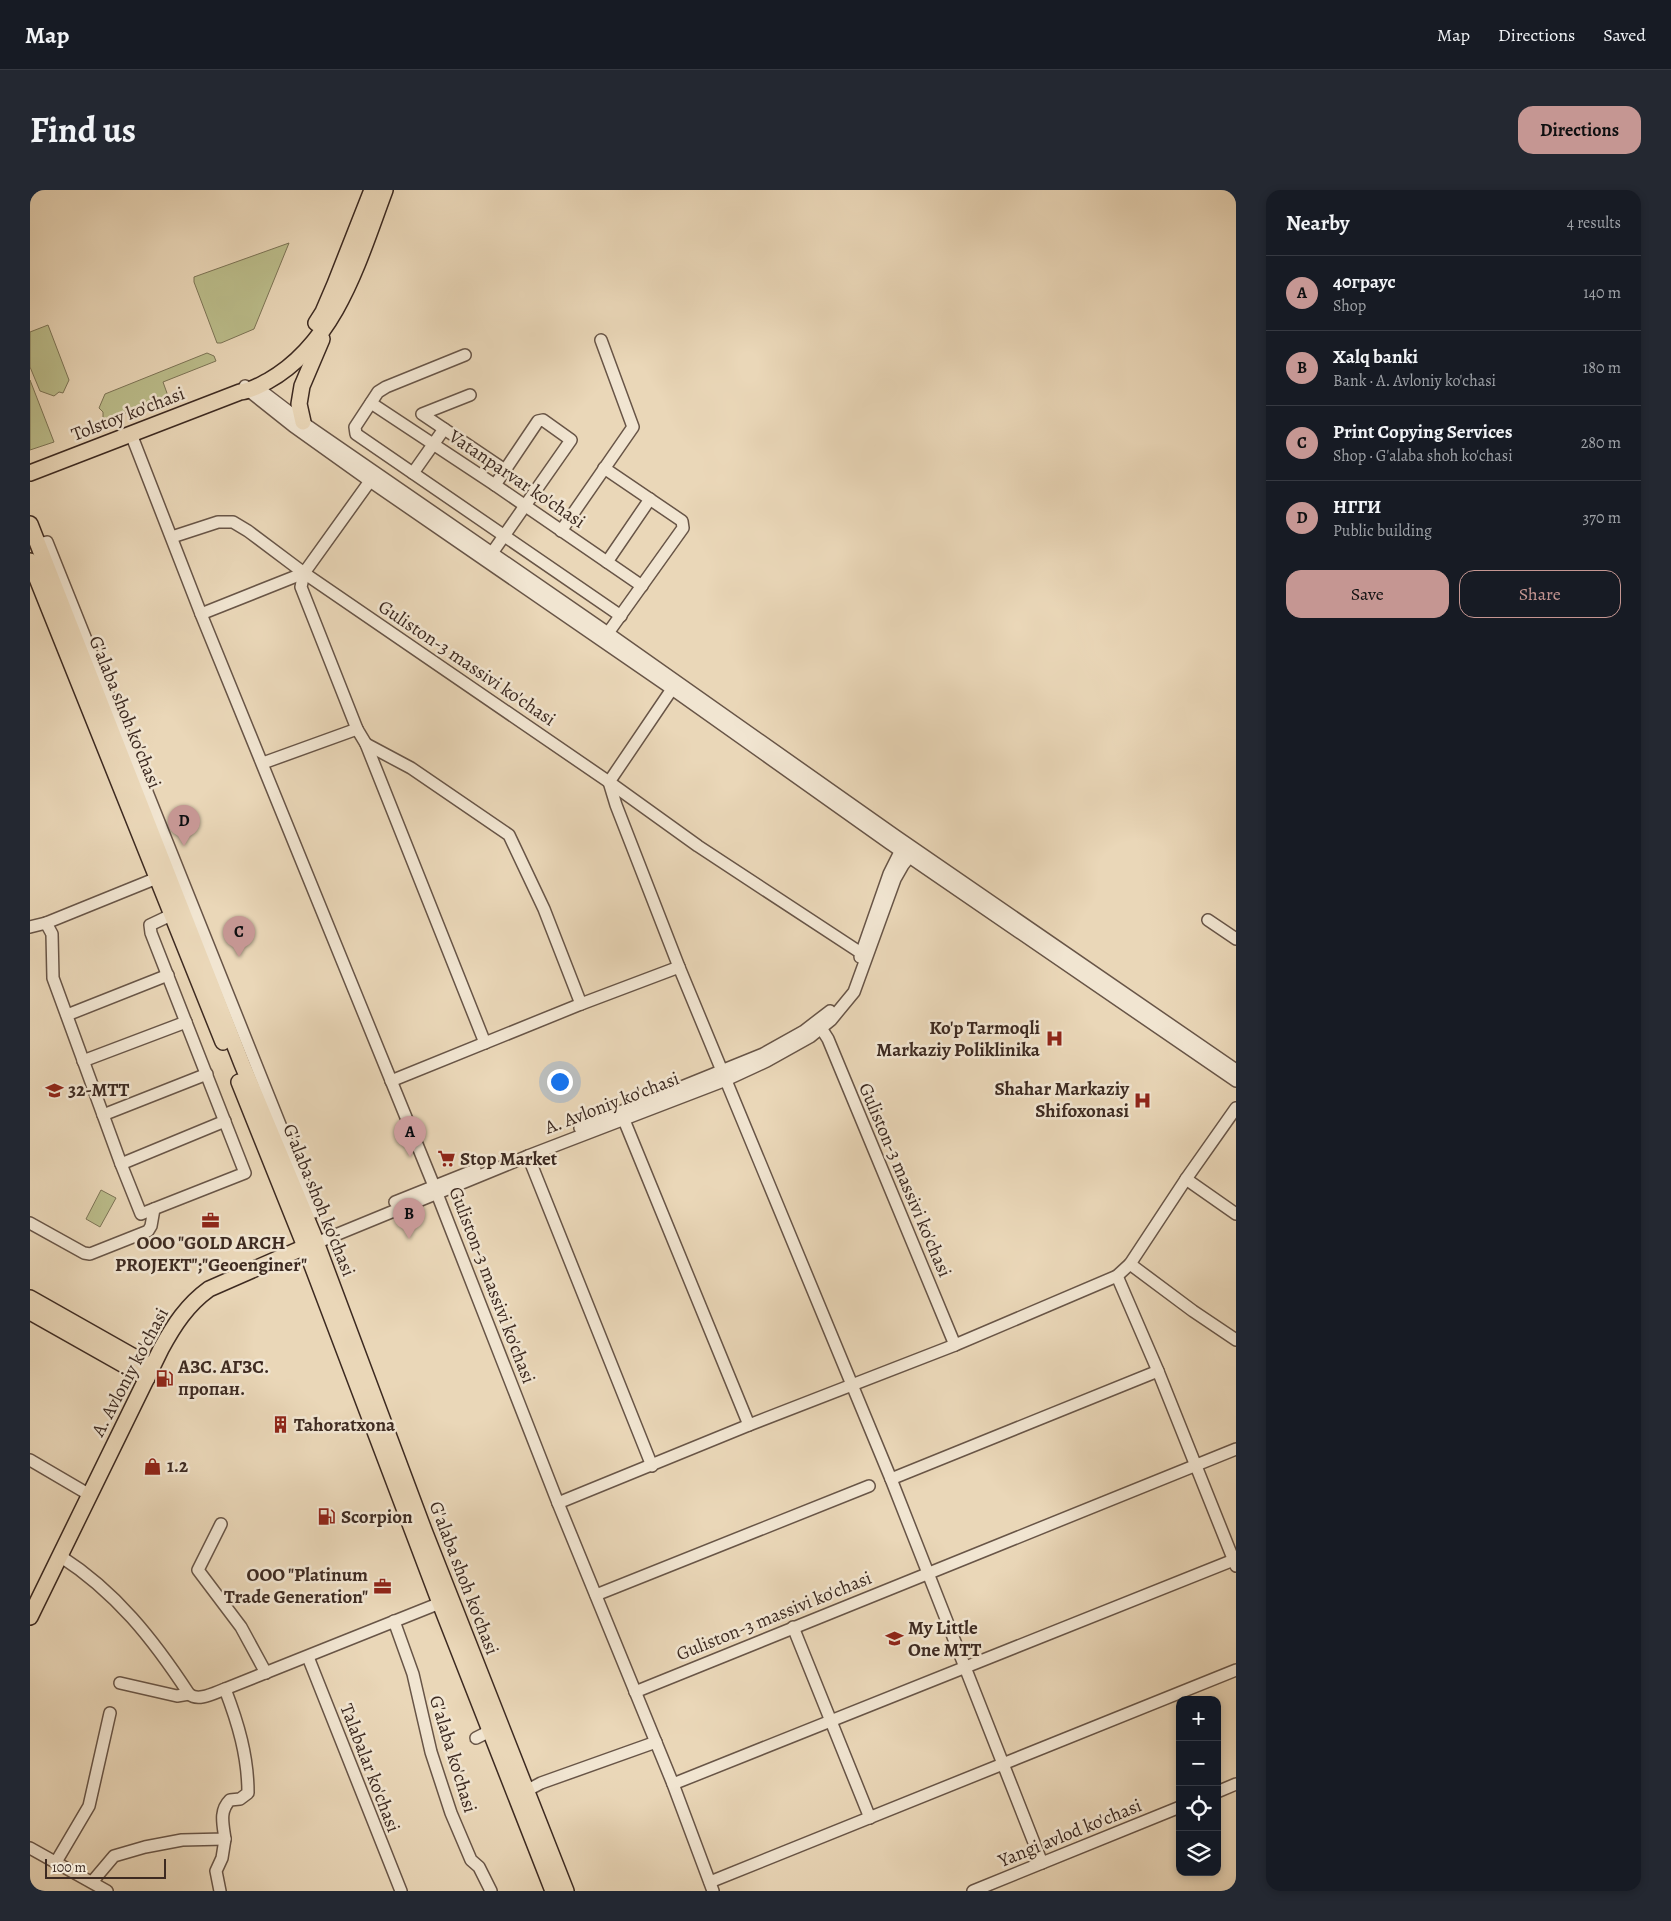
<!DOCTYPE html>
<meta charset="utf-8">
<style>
:root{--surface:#171b24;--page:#242831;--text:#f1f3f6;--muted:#9ea1a6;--line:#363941;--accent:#c59692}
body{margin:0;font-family:Alegreya,serif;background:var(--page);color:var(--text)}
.controls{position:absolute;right:15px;bottom:15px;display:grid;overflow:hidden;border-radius:10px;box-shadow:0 2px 8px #0003}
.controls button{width:45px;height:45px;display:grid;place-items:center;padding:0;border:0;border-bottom:1px solid var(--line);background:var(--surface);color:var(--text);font:25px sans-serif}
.scale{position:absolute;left:15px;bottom:12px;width:121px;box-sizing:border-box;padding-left:5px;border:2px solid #3d2a21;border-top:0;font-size:14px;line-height:18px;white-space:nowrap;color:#3d2a21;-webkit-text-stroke:4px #f1e5d1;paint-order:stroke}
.you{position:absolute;left:529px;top:891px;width:18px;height:18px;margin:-12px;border:4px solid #fff;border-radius:50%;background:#1a73e8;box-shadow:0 0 0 8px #1a73e833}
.badge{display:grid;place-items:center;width:32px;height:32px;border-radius:50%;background:var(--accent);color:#111;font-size:16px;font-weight:700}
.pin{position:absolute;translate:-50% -41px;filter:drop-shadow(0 1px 2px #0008)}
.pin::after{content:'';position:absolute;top:26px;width:18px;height:15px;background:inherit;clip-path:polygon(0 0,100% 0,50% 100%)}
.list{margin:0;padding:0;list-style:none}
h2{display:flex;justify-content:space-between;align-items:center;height:65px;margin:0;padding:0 20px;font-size:21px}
h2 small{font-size:16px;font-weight:400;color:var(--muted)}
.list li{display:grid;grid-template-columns:32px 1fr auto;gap:15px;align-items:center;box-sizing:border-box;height:75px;padding:0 20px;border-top:1px solid var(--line)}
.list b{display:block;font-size:19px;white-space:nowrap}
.list p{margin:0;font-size:16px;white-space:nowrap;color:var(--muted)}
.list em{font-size:16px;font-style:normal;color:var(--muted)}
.actions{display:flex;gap:10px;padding:15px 20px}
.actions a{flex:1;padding:11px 0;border:1px solid var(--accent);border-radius:15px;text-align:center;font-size:18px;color:var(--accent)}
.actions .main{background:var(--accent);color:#111}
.icon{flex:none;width:28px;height:28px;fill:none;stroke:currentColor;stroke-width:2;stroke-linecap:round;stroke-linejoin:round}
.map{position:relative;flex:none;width:1206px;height:1701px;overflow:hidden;border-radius:15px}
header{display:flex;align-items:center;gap:30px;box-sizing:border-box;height:70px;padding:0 25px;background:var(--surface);border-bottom:1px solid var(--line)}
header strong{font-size:24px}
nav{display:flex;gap:28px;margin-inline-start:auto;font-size:18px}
.intro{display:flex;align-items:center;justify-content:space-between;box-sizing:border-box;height:120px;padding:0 30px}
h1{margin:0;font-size:35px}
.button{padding:12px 22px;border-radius:15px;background:var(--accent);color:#111;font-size:18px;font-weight:700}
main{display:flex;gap:30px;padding:0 30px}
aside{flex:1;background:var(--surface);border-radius:15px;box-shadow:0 2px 8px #0003}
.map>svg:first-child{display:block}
</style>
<header>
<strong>Map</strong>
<nav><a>Map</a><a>Directions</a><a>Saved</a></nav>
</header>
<div class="intro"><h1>Find us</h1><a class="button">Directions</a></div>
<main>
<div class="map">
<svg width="1206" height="1701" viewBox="0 0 1206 1701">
<rect width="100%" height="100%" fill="#ead7b8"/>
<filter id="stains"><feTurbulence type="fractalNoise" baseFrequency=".004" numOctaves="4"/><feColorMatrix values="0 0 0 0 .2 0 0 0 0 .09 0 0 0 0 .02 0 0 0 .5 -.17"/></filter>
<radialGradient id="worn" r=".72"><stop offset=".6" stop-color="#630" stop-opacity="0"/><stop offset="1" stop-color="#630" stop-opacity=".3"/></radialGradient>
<g fill="#bbbd8b" stroke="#7c7456">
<polygon points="259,53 224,139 191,153 187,153 164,92 164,87"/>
<polygon points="18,135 39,190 33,203 29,202 24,206 10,201 0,177 0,142"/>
<polygon points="177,163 184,166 186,171 133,192 138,206 78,230 73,228 73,222 69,218 75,204"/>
<polygon points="0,190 24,252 0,260"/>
<polygon points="71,1000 86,1008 70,1037 56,1029"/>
</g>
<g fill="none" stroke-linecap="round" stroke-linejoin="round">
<defs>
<g id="minor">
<polyline points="435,165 356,197 348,202 325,237 326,244 591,426"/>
<polyline points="215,196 219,201 263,236 340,291 642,499 859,653 1206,891"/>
<polyline points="229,199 275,234 578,443 866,646 1206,880"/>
<polyline points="440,205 392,224 475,280"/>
<polyline points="341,213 465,295 612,396"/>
<polyline points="101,244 171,424 404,996 528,1313 643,1594 683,1701"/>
<polyline points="574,278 652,331 653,338 578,443"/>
<polyline points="383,283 414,239"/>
<polyline points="340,291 274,383 271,397 327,539 336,554 455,853"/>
<polyline points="531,341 603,237 571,150"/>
<polyline points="142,347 188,332 203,332 218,341 274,383 579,592 668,656 831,763"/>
<polyline points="8,354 17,352 285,1022"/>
<polyline points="462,363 541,250 513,230 508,231 465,295"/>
<polyline points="577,372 620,309"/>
<polyline points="171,424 274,383"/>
<polyline points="642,499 579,592 586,615 649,777 861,1289 1012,1673"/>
<polyline points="336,554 381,578 479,645 514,719 551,814"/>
<polyline points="233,573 327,539"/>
<polyline points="1178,730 1206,749"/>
<polyline points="16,733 22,744 23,788 91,974 111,1024 215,983 121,743 120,735 141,725"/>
<polyline points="0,737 16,733 127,688"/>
<polyline points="830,767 859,684 874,654"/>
<polyline points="37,825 138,785"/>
<polyline points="791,838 798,849 925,1155"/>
<polyline points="53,871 156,832"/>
<polyline points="361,891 551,814 649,777"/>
<polyline points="73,925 177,884"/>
<polyline points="594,930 719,1235"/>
<polyline points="550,938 733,864 774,841 800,821"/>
<polyline points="498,966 622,1276"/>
<polyline points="91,974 195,931"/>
<polyline points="1156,989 1206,1024"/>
<polyline points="365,1012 445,980"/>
<polyline points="0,1033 54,1063 60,1064 118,1041 121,1036 124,1019"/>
<polyline points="286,1053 498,966 696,890 737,871 780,847 801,830 824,802 865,689 873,675 884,661"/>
<polyline points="1100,1074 1163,1121 1206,1150"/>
<polyline points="1087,1086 1128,1181 1206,1376"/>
<polyline points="0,1270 53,1301"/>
<polyline points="861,1289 1128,1181"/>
<polyline points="528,1313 719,1235 925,1155 1087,1086 1100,1074 1156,989 1206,918"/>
<polyline points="191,1334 168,1380 211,1437 236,1483"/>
<path d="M30 1366C86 1402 123 1449 159 1504 168 1512 184 1503 195 1499L410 1413"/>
<polyline points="566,1405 839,1296"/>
<polyline points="364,1431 383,1484 401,1562 421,1623 441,1670 449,1677 461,1701"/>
<polyline points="763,1437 840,1628"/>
<polyline points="278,1467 371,1701"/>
<polyline points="90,1493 147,1506 159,1504"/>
<polyline points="605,1502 1206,1259"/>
<polyline points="446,1548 460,1541"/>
<polyline points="643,1594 1206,1369"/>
<polyline points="496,1601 511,1593 626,1552"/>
<polyline points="1187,1602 1206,1594"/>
<polyline points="0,1658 77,1701"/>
<polyline points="26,1672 59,1616 80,1523"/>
<path d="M62 1692 84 1666 115 1657 152 1650 195 1649C193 1634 189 1621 200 1610L210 1609 218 1603C218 1566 208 1533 195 1499"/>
<polyline points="680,1692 1206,1480"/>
<polyline points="190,1701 186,1681 192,1668 195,1649"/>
<polyline points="943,1701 1150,1617"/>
</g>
<g id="major">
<polyline points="286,133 293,122 305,94 342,0"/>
<polyline points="273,232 269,214 272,196 292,149"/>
<path d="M0 283 210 202C221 201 228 196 238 191 307 152 329 69 355 0"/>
<polyline points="0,334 212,874 283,1044 395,1343 536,1701"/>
<polyline points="0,371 193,852"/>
<polyline points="209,892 272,1049 410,1413 523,1701"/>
<polyline points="0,1108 122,1177"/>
<polyline points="0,1122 117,1188"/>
<path d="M0 1427 131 1159C144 1135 157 1115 179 1099L284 1053"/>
</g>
</defs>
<use href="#minor" stroke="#685547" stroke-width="14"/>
<use href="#major" stroke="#3d2a21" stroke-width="18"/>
<use href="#minor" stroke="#f1e5d1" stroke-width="11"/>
<use href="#major" stroke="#ead7b8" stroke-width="15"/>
</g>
<defs>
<symbol id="hospital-bare" viewBox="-9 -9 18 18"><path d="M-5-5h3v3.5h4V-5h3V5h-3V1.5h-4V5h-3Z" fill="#8f2418" stroke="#f1e5d1" stroke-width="2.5" paint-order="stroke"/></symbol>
<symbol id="school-bare" viewBox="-9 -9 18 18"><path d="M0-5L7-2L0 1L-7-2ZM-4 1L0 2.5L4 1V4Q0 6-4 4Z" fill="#8f2418" stroke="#f1e5d1" stroke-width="2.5" paint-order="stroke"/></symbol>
<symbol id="supermarket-bare" viewBox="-9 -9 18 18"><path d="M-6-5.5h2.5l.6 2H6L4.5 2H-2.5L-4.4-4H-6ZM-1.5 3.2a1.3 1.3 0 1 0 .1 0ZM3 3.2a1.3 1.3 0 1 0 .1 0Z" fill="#8f2418" stroke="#f1e5d1" stroke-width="2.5" paint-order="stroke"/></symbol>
<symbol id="office-bare" viewBox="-9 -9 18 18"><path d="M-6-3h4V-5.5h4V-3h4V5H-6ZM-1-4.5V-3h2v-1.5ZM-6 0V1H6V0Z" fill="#8f2418" stroke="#f1e5d1" stroke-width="2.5" paint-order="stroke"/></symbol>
<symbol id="fuel-bare" viewBox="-9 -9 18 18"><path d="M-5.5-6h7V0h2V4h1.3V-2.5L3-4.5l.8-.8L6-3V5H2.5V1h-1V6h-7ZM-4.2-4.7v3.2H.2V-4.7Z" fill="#8f2418" stroke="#f1e5d1" stroke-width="2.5" paint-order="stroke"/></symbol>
<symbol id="building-bare" viewBox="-9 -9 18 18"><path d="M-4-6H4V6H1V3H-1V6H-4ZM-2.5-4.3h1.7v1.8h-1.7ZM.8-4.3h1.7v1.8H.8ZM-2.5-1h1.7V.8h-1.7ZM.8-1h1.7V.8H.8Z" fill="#8f2418" stroke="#f1e5d1" stroke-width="2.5" paint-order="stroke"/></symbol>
<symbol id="shop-bare" viewBox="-9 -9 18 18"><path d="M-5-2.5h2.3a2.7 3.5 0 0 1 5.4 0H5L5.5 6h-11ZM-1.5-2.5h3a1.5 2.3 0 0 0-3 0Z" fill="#8f2418" stroke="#f1e5d1" stroke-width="2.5" paint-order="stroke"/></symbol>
</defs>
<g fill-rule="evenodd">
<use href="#hospital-bare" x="1012" y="836" width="25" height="25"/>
<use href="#school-bare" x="12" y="888" width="25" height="25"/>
<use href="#hospital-bare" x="1100" y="898" width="25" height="25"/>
<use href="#supermarket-bare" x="404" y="956" width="25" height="25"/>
<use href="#office-bare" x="168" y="1018" width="25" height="25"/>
<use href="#fuel-bare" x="122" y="1176" width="25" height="25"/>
<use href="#building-bare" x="238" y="1222" width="25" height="25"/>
<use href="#shop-bare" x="110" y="1264" width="25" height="25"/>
<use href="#fuel-bare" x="284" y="1314" width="25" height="25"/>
<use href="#office-bare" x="340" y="1384" width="25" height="25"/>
<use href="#school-bare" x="852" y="1436" width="25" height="25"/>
</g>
<g text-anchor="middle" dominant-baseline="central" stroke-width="5" stroke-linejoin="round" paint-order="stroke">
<g font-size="19" fill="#3d2a21" stroke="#f1e5d1">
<text transform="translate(98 224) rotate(-21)">Tolstoy ko'chasi</text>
<text transform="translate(487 289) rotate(34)">Vatanparvar ko'chasi</text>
<text transform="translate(437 473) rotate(34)">Guliston-3 massivi ko'chasi</text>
<text transform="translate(95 522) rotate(68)">G'alaba shoh ko'chasi</text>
<text transform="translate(582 913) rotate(-21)">A. Avloniy ko'chasi</text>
<text transform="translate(875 990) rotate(67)">Guliston-3 massivi ko'chasi</text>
<text transform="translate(289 1010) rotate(68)">G'alaba shoh ko'chasi</text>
<text transform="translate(462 1095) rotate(69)">Guliston-3 massivi ko'chasi</text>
<text transform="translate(100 1182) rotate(-62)">A. Avloniy ko'chasi</text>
<text transform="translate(434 1388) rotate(69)">G'alaba shoh ko'chasi</text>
<text transform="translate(744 1426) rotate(-22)">Guliston-3 massivi ko'chasi</text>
<text transform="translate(423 1564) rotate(73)">G'alaba ko'chasi</text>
<text transform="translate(340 1578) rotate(69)">Talabalar ko'chasi</text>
<text transform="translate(1040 1643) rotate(-22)">Yangi avlod ko'chasi</text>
</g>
<g font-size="19" font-weight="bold" fill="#3d2a21" stroke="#f1e5d1" text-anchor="start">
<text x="1010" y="838" text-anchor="end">Ko'p Tarmoqli<tspan x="1010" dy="22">Markaziy Poliklinika</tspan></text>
<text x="1099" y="899" text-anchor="end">Shahar Markaziy<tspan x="1099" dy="22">Shifoxonasi</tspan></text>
<text x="38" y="900">32-MTT</text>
<text x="430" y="969">Stop Market</text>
<text x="181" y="1053" text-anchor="middle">ООО "GOLD ARCH<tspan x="181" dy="22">PROJEKT";"Geoenginer"</tspan></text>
<text x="148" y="1177">АЗС. АГЗС.<tspan x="148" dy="22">пропан.</tspan></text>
<text x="264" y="1235">Tahoratxona</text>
<text x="137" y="1276">1.2</text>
<text x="311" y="1327">Scorpion</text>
<text x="338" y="1385" text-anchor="end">OOO "Platinum<tspan x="338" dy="22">Trade Generation"</tspan></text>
<text x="878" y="1438">My Little<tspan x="878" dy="22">One MTT</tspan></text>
</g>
</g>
<rect width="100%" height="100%" filter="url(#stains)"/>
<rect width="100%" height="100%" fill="url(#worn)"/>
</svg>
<div class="controls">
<button>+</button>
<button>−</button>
<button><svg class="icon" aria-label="locate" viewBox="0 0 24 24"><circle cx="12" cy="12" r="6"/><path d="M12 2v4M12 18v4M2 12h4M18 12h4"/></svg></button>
<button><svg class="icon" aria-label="layers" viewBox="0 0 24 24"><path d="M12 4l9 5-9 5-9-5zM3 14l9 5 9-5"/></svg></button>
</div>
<div class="scale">100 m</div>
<div class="you"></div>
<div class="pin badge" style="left:380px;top:967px">A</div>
<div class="pin badge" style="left:379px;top:1049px">B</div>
<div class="pin badge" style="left:209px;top:767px">C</div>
<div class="pin badge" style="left:154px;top:656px">D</div>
</div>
<aside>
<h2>Nearby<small>4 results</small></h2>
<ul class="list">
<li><span class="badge">A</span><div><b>40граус</b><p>Shop</p></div><em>140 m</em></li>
<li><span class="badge">B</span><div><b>Xalq banki</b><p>Bank · A. Avloniy ko'chasi</p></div><em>180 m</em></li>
<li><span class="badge">C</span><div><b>Print Copying Services</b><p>Shop · G'alaba shoh ko'chasi</p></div><em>280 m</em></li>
<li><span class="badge">D</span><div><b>НГГИ</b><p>Public building</p></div><em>370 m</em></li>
</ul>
<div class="actions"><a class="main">Save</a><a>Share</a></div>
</aside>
</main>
